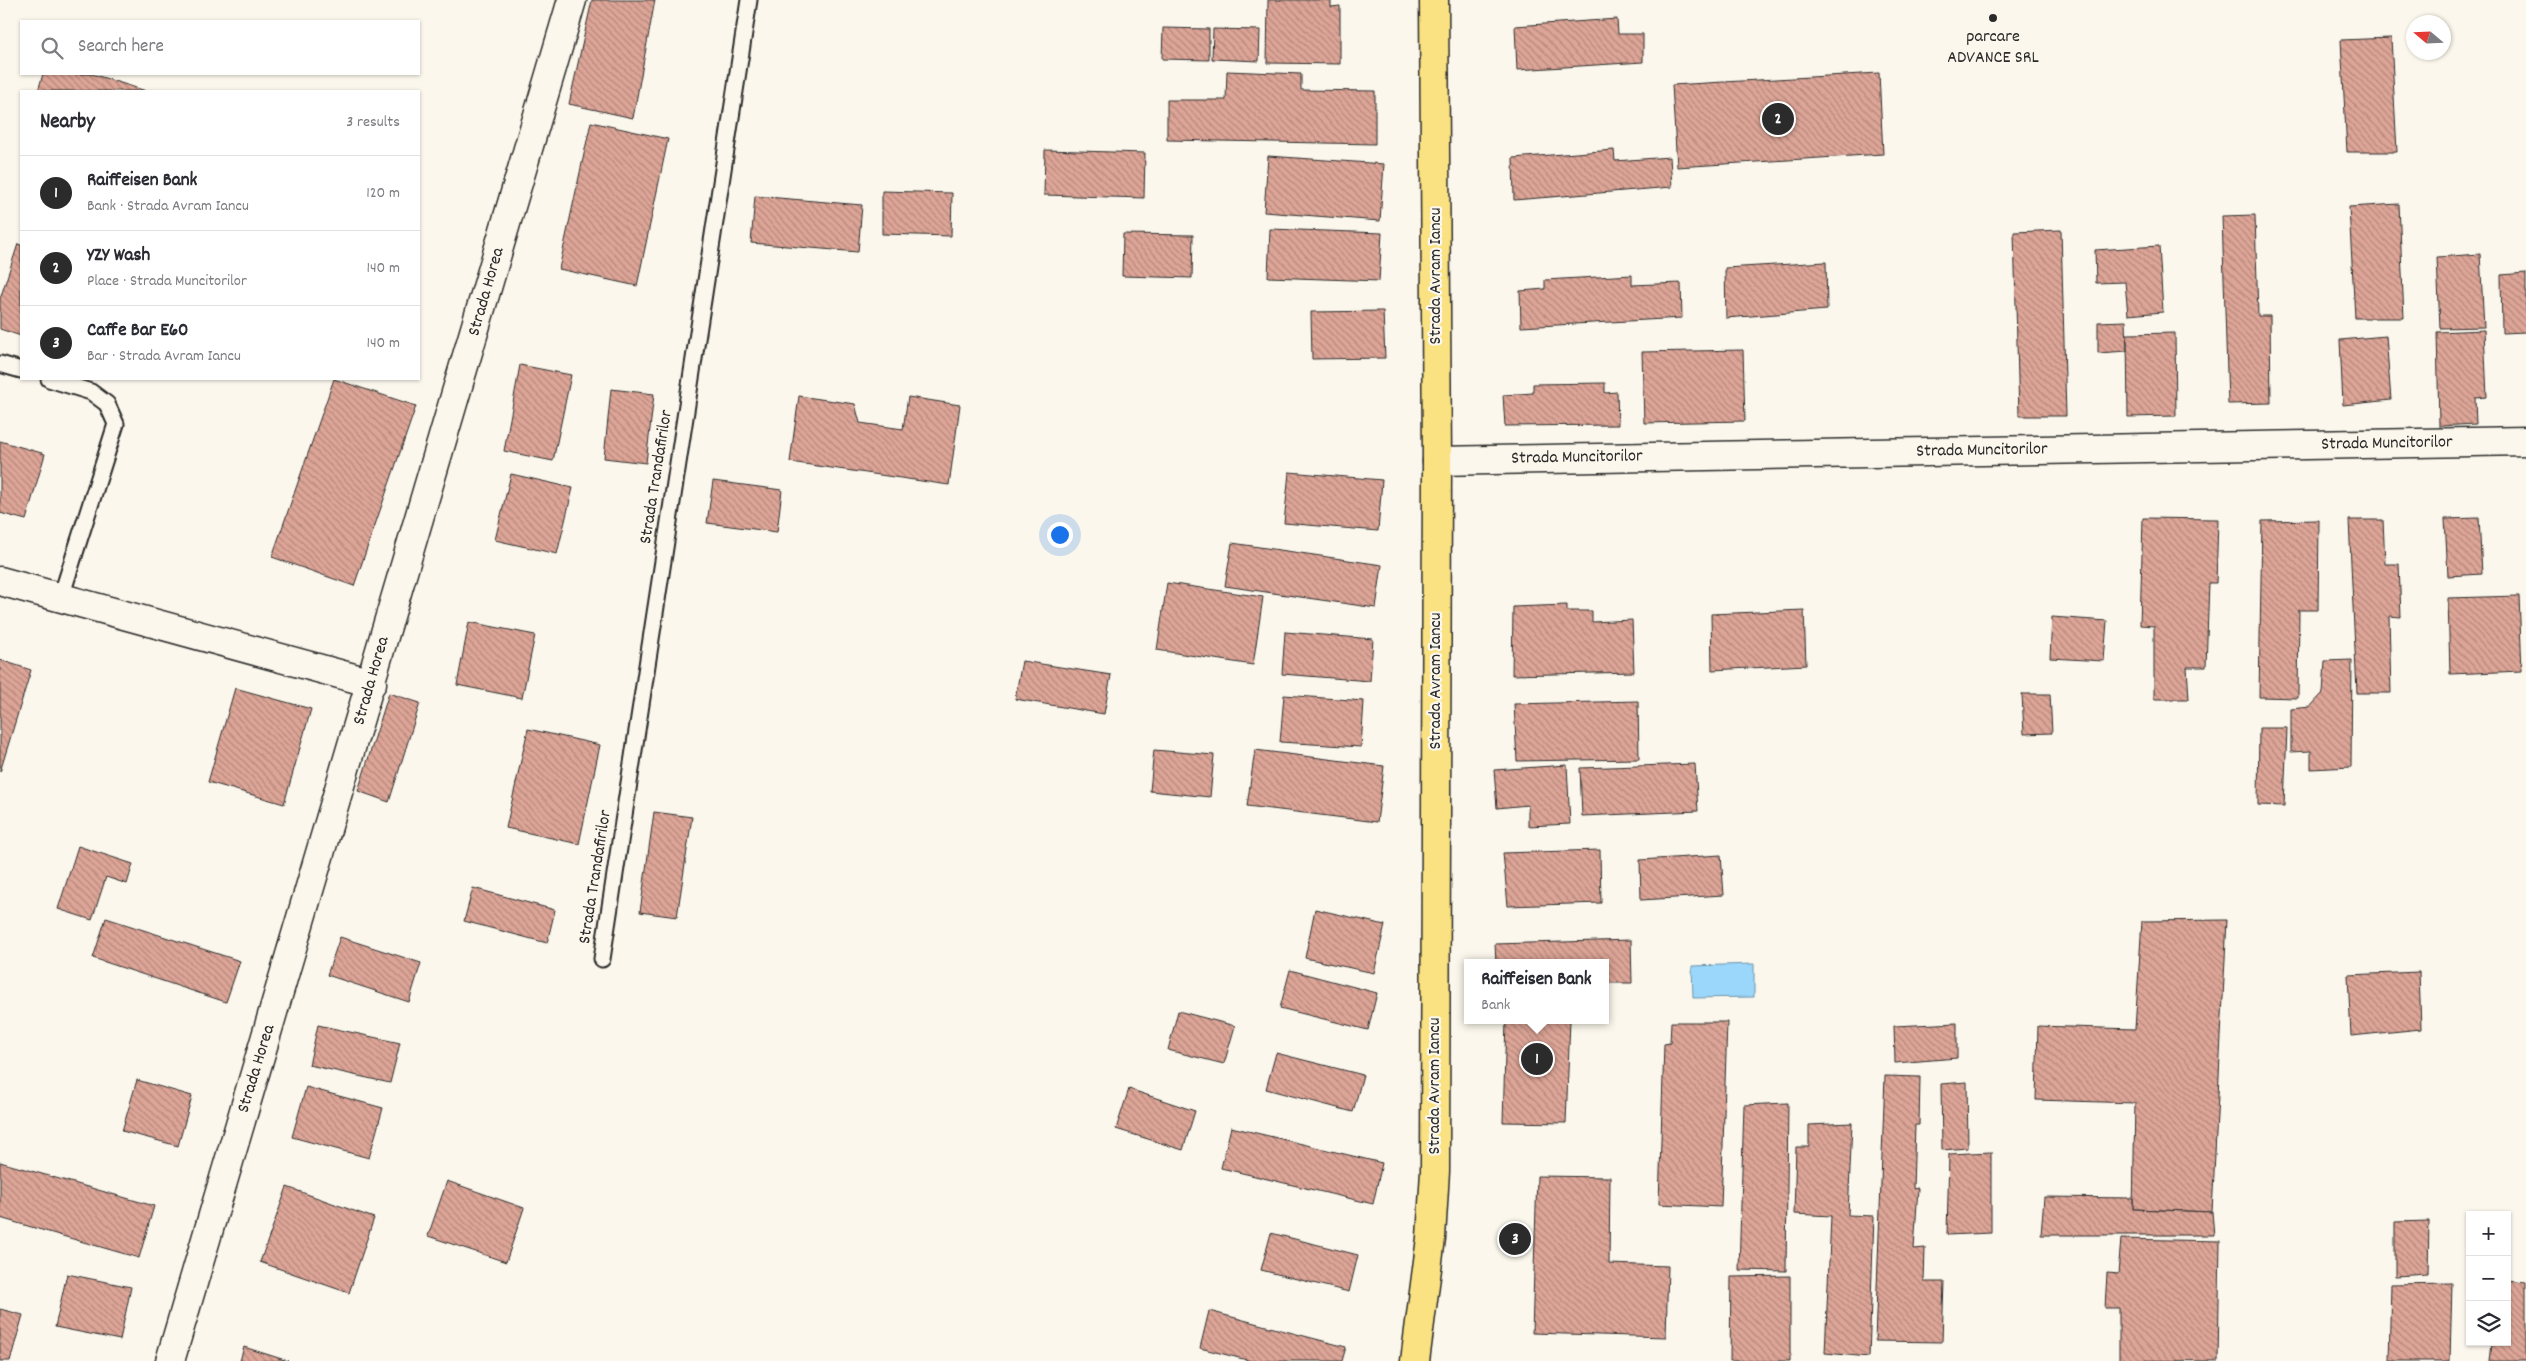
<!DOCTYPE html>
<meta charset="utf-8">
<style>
:root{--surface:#fff;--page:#f2f2f3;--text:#2b2b33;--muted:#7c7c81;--line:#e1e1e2;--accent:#2b2b2b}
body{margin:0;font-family:Dekko,sans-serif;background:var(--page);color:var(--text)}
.controls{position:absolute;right:15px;bottom:15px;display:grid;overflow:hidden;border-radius:0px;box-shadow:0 1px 4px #0004}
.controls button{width:45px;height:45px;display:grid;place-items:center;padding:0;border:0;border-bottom:1px solid var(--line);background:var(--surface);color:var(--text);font:25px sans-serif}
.compass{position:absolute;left:2406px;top:15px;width:45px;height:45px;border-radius:50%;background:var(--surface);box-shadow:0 1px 4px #0004;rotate:289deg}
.you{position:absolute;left:1059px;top:534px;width:18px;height:18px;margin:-12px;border:4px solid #fff;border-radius:50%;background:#1a73e8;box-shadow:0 0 0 8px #1a73e833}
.badge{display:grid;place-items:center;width:32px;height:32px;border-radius:50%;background:var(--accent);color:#fff;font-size:16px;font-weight:700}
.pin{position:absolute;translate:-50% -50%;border:2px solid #fff;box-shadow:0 1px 5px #0006}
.popup{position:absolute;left:1464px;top:959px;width:145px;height:65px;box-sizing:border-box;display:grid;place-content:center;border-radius:0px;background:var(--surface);filter:drop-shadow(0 1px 4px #0005);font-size:16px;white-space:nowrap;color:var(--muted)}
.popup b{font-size:19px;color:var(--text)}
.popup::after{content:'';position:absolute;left:50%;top:100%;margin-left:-10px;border:10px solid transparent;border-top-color:var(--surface)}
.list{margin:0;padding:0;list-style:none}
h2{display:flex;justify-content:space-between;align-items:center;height:65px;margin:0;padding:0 20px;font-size:21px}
h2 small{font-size:16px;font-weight:400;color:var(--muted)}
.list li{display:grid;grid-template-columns:32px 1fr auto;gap:15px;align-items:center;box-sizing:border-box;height:75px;padding:0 20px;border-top:1px solid var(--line)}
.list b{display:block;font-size:19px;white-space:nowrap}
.list p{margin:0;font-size:16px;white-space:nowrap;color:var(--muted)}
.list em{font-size:16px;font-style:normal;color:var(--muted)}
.icon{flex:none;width:28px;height:28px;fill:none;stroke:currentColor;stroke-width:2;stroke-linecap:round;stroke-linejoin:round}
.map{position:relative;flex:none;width:2526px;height:1361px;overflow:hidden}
.search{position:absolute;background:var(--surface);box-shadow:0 1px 4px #0004;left:20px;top:20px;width:400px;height:55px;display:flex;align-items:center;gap:12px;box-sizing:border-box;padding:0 18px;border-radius:0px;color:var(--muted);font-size:19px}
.panel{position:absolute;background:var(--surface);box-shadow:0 1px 4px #0004;left:20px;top:90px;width:400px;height:290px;border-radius:0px}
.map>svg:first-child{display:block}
</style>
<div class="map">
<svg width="2526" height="1361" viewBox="0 0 2526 1361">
<defs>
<pattern id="building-back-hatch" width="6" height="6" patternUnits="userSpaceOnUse" patternTransform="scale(1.25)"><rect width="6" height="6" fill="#dda597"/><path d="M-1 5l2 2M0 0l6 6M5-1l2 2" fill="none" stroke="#b3877b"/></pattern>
</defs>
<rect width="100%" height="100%" fill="#fbf7ec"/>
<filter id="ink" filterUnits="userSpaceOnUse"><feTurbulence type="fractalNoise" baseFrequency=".02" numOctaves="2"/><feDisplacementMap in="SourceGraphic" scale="10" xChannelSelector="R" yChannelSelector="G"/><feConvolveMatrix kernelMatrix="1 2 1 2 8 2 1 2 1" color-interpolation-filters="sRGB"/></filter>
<g filter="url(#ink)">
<polygon fill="#9ad7fb" stroke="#6e92a8" points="1754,964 1754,997 1693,998 1692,966"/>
<g fill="url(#building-back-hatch)" stroke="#2b2b2b">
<polygon points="592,0 655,0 633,118 569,104"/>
<polygon points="1268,0 1331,0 1331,7 1340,6 1340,64 1267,63"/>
<polygon points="1617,19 1618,34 1643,34 1643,62 1517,70 1515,26"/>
<polygon points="1163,28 1209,29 1209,60 1162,59"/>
<polygon points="1213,29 1260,30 1259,61 1212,59"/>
<polygon points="2391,38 2397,152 2347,152 2341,40"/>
<polygon points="1227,71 1301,74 1301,90 1375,91 1375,144 1167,140 1167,100 1226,100"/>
<polygon points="1879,73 1883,154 1677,167 1672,85"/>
<polygon points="43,74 92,74 146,91 38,91"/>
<polygon points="591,122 668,139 637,286 559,269"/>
<polygon points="1045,150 1145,153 1144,198 1044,195"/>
<polygon points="1614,150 1615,161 1670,157 1672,187 1514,200 1513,158"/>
<polygon points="1268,156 1384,164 1380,221 1264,212"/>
<polygon points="882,191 952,193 951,236 882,234"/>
<polygon points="755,196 862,205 858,252 751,243"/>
<polygon points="2399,204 2404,318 2355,318 2349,207"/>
<polygon points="2255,215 2258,316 2270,316 2271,403 2228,404 2222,216"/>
<polygon points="1270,229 1382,233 1379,281 1268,277"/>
<polygon points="2061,230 2066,416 2019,416 2014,232"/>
<polygon points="1123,234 1193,235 1192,278 1122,276"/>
<polygon points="18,244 21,245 21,336 0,329 0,299"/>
<polygon points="2159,246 2163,312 2128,315 2125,282 2096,283 2095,250"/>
<polygon points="2480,254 2484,327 2440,328 2437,257"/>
<polygon points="1826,262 1827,310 1726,318 1725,268"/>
<polygon points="2526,273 2526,332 2502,333 2501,275"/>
<polygon points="1632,275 1632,285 1681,283 1682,318 1521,327 1520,291 1545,289 1545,280"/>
<polygon points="1383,311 1385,358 1312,359 1311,312"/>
<polygon points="2126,321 2127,351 2098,353 2098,322"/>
<polygon points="2484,330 2487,397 2475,398 2476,424 2439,426 2437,332"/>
<polygon points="2175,333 2176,416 2128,417 2127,334"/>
<polygon points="2386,336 2391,400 2343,405 2340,340"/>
<polygon points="1743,350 1745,421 1644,423 1642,352"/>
<polygon points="520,365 571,375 553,461 504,451"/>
<polygon points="334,379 416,406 354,586 272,557"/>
<polygon points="1605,383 1605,393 1617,392 1618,425 1505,426 1503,395 1533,393 1533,384"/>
<polygon points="611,389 654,394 646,463 604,458"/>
<polygon points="799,396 855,404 860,423 903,429 908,397 960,405 949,485 790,462"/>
<polygon points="0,441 45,454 26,520 0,513"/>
<polygon points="1289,472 1382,480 1378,531 1284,523"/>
<polygon points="511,474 573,488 557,554 495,540"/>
<polygon points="713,481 782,490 777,532 707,523"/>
<polygon points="2143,518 2218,519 2216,583 2209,583 2206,667 2187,667 2189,699 2154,699 2154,626 2140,625"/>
<polygon points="2479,518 2482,574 2448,576 2445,519"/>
<polygon points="2319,520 2318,610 2299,610 2298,698 2259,697 2262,521"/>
<polygon points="2349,520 2383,520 2385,564 2399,564 2401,617 2389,616 2391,693 2357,693"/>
<polygon points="1232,543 1382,565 1376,608 1225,586"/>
<polygon points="1167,583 1263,597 1253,665 1157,650"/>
<polygon points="2519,596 2522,671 2450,674 2448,598"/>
<polygon points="1567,605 1567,611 1592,611 1592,622 1632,620 1634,672 1512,675 1513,607"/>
<polygon points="1804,610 1806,665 1712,670 1711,614"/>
<polygon points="2052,617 2107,621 2104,661 2050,658"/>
<polygon points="469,622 535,635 522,698 457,685"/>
<polygon points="1285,632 1373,639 1370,681 1282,674"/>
<polygon points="0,660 31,670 0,772"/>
<polygon points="2352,660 2351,767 2311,769 2311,751 2291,752 2291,709 2310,707 2323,693 2325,661"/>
<polygon points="1022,661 1111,675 1104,714 1015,699"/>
<polygon points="235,688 311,709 284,804 208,782"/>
<polygon points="389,693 420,703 389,802 358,791"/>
<polygon points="2022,694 2050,694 2052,733 2024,734"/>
<polygon points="1284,695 1364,701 1361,747 1280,742"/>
<polygon points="1638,701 1639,759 1517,761 1514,704"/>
<polygon points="2259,728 2287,728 2284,806 2258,805"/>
<polygon points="528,729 600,745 579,844 506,828"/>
<polygon points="1154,750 1214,755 1210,797 1150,791"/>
<polygon points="1255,750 1384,766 1377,822 1247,806"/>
<polygon points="1695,764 1698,811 1582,816 1580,768"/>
<polygon points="1567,765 1570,824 1528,826 1528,805 1497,808 1494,770"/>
<polygon points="654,812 692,817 677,917 640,912"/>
<polygon points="78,846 133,864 127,884 106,877 92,920 58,909"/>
<polygon points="1600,850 1601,903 1508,906 1503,853"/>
<polygon points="1721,855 1724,895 1641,900 1640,860"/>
<polygon points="473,888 555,910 547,943 464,921"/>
<polygon points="1315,909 1385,925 1374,973 1305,958"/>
<polygon points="106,918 240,961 226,1002 93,958"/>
<polygon points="2227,920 2212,1212 2133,1209 2135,1103 2036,1100 2038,1026 2135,1029 2142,921"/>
<polygon points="340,937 421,963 409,1002 327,975"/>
<polygon points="1631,940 1632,983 1606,983 1606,963 1496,963 1495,944"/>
<polygon points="1290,970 1377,993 1368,1030 1280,1008"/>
<polygon points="2419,972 2421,1029 2351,1036 2348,975"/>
<polygon points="1178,1011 1235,1026 1224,1064 1168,1050"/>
<polygon points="1506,1020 1570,1020 1566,1123 1503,1122"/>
<polygon points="1671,1022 1727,1022 1721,1207 1659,1204 1664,1044 1670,1043"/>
<polygon points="1957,1023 1957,1058 1895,1063 1894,1026"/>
<polygon points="318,1025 400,1043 390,1083 309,1065"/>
<polygon points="1276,1053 1363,1075 1353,1112 1266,1089"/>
<polygon points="1885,1076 1920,1077 1919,1125 1915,1125 1913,1189 1918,1188 1914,1249 1925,1248 1924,1282 1944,1282 1942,1342 1875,1341"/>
<polygon points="137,1080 192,1096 178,1146 122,1131"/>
<polygon points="1967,1082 1968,1148 1942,1150 1941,1084"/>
<polygon points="306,1087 383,1108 369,1158 292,1137"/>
<polygon points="1129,1089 1195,1111 1183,1150 1116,1129"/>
<polygon points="1788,1103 1786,1271 1739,1270 1744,1105"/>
<polygon points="1852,1123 1848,1215 1874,1216 1869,1357 1825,1353 1831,1216 1794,1214 1796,1147 1809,1147 1809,1125"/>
<polygon points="1231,1127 1382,1163 1373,1204 1221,1168"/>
<polygon points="1991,1152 1991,1233 1947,1235 1949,1154"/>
<polygon points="0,1162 154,1206 139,1258 0,1218"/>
<polygon points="1537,1176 1610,1177 1609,1264 1668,1266 1666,1337 1532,1333"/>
<polygon points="447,1181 524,1208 506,1262 428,1236"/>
<polygon points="287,1187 374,1218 349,1293 260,1262"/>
<polygon points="2044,1197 2133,1198 2133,1209 2212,1212 2214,1235 2041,1235"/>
<polygon points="2429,1221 2428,1274 2395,1276 2395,1222"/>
<polygon points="1271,1233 1358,1255 1349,1292 1261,1270"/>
<polygon points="2121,1239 2220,1241 2218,1361 2119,1360 2119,1308 2105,1308 2107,1273 2118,1274"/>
<polygon points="67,1274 131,1287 120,1340 55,1327"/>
<polygon points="1790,1276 1790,1361 1730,1361 1731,1277"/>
<polygon points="2507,1280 2526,1282 2526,1361 2490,1361 2492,1342 2507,1342"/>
<polygon points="2452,1283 2450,1361 2389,1361 2391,1284"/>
<polygon points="0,1309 23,1315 10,1361 0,1361"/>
<polygon points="1209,1311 1346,1347 1342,1361 1251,1361 1200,1348"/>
<polygon points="244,1347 288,1361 240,1361"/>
</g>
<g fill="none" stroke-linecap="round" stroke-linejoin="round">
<defs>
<g id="lane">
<polyline points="0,364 21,370"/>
<polyline points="49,379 91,392 107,404 116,424 61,597"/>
<polyline points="602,959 749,0"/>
</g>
<g id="street">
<polyline points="1437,461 2526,441"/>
<polyline points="0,581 372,683"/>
<polyline points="170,1361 572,0"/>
</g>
<polyline id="primary" points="1415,1361 1431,1238 1435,1171 1437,461 1434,0"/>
</defs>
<use href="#lane" stroke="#2b2b2b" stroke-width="19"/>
<use href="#street" stroke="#2b2b2b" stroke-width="31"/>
<use href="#primary" stroke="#2b2b2b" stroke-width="31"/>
<use href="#lane" stroke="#fbf7ec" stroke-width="15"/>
<use href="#street" stroke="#fbf7ec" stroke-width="28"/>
<use href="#primary" stroke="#fae181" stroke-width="28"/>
</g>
</g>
<circle fill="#2b2b2b" stroke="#fbf7ec" stroke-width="2" cx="1993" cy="18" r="5"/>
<g text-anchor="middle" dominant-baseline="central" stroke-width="4.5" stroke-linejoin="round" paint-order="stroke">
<g font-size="18" fill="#2b2b2b" stroke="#fbf7ec">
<text x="1993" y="37">parcare<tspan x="1993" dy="21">ADVANCE SRL</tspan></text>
</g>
<g font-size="18" fill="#2b2b2b" stroke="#fbf7ec">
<text transform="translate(1436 276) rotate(-90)">Strada Avram Iancu</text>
<text transform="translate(487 292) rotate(-74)">Strada Horea</text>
<text transform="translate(2387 444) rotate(-1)">Strada Muncitorilor</text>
<text transform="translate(1982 451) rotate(-1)">Strada Muncitorilor</text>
<text transform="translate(1577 458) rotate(-1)">Strada Muncitorilor</text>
<text transform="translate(657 477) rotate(-81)">Strada Trandafirilor</text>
<text transform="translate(372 681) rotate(-74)">Strada Horea</text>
<text transform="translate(1436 681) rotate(-90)">Strada Avram Iancu</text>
<text transform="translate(596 877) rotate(-81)">Strada Trandafirilor</text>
<text transform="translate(257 1069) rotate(-73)">Strada Horea</text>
<text transform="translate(1435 1086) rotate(-90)">Strada Avram Iancu</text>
</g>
</g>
</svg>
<div class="controls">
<button>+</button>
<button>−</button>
<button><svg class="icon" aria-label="layers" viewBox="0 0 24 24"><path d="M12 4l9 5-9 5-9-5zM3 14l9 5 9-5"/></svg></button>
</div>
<svg class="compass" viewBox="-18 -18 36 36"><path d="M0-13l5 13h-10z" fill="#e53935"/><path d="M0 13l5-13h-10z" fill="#7c7c81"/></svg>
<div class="you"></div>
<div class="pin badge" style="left:1537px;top:1059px">1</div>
<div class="popup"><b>Raiffeisen Bank</b>Bank</div>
<div class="pin badge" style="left:1778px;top:119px">2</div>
<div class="pin badge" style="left:1515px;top:1239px">3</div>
<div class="search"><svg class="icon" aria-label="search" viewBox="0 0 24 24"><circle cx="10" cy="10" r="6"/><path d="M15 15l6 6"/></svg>Search here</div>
<section class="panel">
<h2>Nearby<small>3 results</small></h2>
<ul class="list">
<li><span class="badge">1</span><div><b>Raiffeisen Bank</b><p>Bank · Strada Avram Iancu</p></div><em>120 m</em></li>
<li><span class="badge">2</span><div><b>YZY Wash</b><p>Place · Strada Muncitorilor</p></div><em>140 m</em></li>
<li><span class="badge">3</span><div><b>Caffe Bar E60</b><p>Bar · Strada Avram Iancu</p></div><em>140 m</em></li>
</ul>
</section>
</div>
